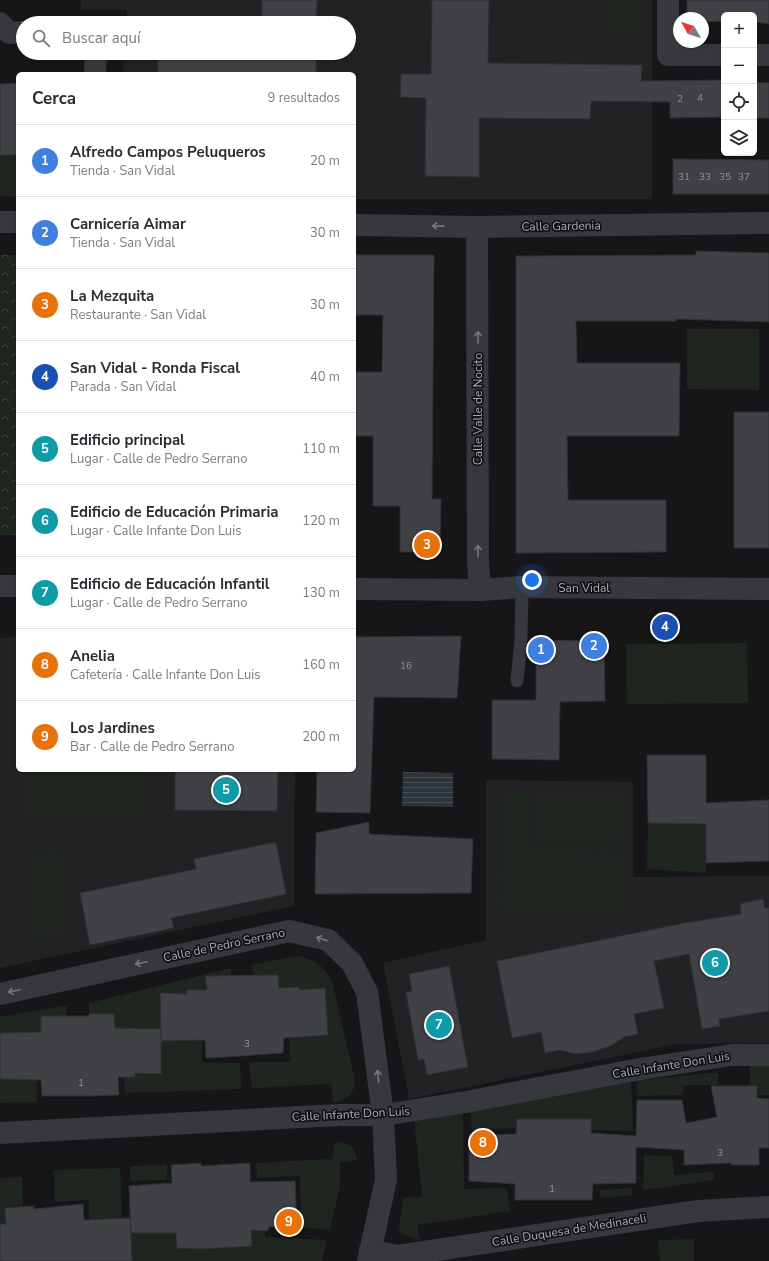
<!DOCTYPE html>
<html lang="es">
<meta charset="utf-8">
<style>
:root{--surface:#fff;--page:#f7f7f7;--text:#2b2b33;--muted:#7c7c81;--line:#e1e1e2;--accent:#0b8043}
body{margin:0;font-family:"Nunito Sans",sans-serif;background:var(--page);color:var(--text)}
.controls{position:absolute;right:12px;top:12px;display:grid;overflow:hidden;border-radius:6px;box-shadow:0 1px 3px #0004}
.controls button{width:36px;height:36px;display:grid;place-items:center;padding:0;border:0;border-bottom:1px solid var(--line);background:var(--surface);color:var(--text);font:20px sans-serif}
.compass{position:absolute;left:673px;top:12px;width:36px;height:36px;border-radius:50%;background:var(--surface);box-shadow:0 1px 3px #0004;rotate:309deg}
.you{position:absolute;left:532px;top:580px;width:14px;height:14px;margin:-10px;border:3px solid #fff;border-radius:50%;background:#1a73e8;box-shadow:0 0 0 6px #1a73e833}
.badge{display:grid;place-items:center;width:26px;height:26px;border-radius:50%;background:var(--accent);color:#fff;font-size:13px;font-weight:700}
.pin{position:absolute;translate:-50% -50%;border:2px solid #fff;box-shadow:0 1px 4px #0006}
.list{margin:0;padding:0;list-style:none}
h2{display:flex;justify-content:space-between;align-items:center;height:52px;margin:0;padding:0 16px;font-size:17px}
h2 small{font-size:13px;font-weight:400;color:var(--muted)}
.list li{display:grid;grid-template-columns:26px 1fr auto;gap:12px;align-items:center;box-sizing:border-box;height:72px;padding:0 16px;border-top:1px solid var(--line)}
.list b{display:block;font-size:15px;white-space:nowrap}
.list p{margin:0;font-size:13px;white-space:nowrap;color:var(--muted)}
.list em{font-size:13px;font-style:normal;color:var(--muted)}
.icon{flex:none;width:22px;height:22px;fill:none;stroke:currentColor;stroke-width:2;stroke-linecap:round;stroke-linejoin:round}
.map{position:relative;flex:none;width:769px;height:1261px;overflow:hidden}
.search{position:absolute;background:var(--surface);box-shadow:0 1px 3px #0004;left:16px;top:16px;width:340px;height:44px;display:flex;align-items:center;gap:10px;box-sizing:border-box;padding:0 14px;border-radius:22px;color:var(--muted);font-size:15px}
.panel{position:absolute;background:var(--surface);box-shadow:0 1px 3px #0004;left:16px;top:72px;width:340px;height:700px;border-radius:6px}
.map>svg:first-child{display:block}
</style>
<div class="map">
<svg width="769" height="1261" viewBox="0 0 769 1261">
<defs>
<pattern id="forest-crowns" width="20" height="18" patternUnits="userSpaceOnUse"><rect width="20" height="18" fill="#1e261f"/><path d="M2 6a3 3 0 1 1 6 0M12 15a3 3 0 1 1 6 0" fill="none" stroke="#3c433d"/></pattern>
<pattern id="water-rules" width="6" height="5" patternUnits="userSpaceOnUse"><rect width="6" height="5" fill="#2c353c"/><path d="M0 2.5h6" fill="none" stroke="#485056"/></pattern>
</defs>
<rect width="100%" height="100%" fill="#161618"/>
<g fill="#222225">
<polygon points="81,0 652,0 652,199 354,199 354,74 123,74 124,53 349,53 349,23 126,23 127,10 80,10"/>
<polygon points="18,637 18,770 295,770 294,906 0,968 0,638"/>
<polygon points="486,780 633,782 633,877 769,876 769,1043 677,1044 409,1099 383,963 486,940"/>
</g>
<g fill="#1e261f">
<polygon points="606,0 640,0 641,27 607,27"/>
<polygon points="17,150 18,197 0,196 0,155 17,155"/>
<polygon points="687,329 759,329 759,390 687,389"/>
<polygon points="747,643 748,703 627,704 626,644"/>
<rect x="26" y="770" width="118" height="42"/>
<polygon points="503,790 531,791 529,845 501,844"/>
<polygon points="536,793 622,794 621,844 535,843"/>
<polygon points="648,823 706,824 706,873 647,869"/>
<polygon points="501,850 622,853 620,913 500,911"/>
<polygon points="61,851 67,933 33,936 28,854"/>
<path d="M297 956C315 959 323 965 332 981L355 1080C355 1093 346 1102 333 1102L331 1084 252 1088 249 1062H290L289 1037 328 1035 325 989 299 990 279 988 278 975 253 976 252 965Z"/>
<polygon points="231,968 231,976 206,976 207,990 188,990 187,994 160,993 161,1029 115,1028 114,1014 89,1015 89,1003"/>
<polygon points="67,1005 66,1016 41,1032 0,1033 0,1017"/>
<polygon points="202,1040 202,1063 240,1063 241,1089 125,1093 124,1077 135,1073 161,1074 161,1041"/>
<polygon points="769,1064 769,1095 757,1095 757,1086 750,1086 750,1065"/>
<polygon points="709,1073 718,1073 718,1085 684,1085 683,1095 637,1096 637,1080"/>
<polygon points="0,1079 37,1080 37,1102 0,1103"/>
<polygon points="631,1079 633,1131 591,1130 517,1119 517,1128 472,1130 470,1109"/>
<path d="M463 1110 464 1189 507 1188 510 1211 417 1225 420 1240C411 1239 406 1236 399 1230L403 1198 422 1197 414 1117Z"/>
<path d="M335 1142C348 1143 355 1145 357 1160L340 1163V1186L330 1230 301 1227 300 1176 257 1178 256 1163 332 1159Z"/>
<polygon points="644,1155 672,1156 674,1175 713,1172 714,1180 643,1190"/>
<polygon points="167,1165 167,1180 130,1181 130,1166"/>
<polygon points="120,1168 122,1222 100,1219 89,1220 89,1200 55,1202 54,1170"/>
<polygon points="22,1177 23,1206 5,1208 6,1224 0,1224 0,1178"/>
<polygon points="632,1188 633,1195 600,1198 600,1190"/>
<polygon points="251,1230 265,1231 265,1237 327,1240 322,1261 130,1261 130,1233 176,1233 177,1248 201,1249 252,1245"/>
<polygon points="694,1239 694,1261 660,1261 658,1240"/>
</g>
<rect fill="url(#forest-crowns)" x="0" y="255" width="18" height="280"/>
<polygon fill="url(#water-rules)" points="403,772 453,773 453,807 402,806"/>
<g fill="#404145" stroke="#303034">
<polygon points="262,0 317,0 316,23 262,23"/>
<polygon points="432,0 489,0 488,63 642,65 641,81 724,80 724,117 670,118 670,102 591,101 590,119 479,118 479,177 425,176 426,98 400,97 401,74 431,74"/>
<polygon points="687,0 769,0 769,24 754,22 754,15 724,15 724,21 703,22 703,18 687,18"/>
<rect x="158" y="53" width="158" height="21"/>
<polygon points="754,82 769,83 769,118 754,118"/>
<polygon points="18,83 17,155 0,155 0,84"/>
<polygon points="673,159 769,160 769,194 673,194"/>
<polygon points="696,251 769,253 769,322 676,319 676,321 576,321 577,363 680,363 679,436 567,436 568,500 666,500 666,552 516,553 516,256 696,255"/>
<polygon points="354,255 434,255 432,499 441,499 440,552 400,552 400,506 373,506 373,436 354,436 354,372 382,372 383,315 354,315"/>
<rect x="734" y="412" width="35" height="136"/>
<polygon points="461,636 457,698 374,697 370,813 316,812 317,770 354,770 354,637"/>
<polygon points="536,640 604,641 605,701 560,702 559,760 492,759 492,700 536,700"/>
<polygon points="647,755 706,755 706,803 769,800 769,861 706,863 706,824 648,823"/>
<polygon points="175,770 278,770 277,811 175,810"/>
<polygon points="369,822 369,834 473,839 471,893 315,894 316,833"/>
<polygon points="276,842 286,894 171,918 174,928 90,945 80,893 196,869 194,859"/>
<polygon points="763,899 765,908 769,908 769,1011 719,1019 720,1026 702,1029 689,954 654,961 664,1008 634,1014 638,1034 624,1037 612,1045 593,1052 576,1054 559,1050 545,1053 541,1032 512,1038 497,961 685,923 741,914 740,904"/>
<polygon points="449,966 468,1067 427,1075 424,1059 418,1060 406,992 412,991 409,974"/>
<polygon points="278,975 279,988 299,987 299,990 325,988 328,1035 284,1038 283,1053 226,1057 206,1058 205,1040 161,1041 160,993 187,994 187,990 207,990 205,976"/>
<polygon points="89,1014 114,1014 115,1028 161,1029 161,1074 135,1073 135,1077 118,1077 119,1095 90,1096 42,1096 41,1080 0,1079 0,1033 41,1032 41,1016 89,1016"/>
<polygon points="711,1086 757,1086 757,1098 769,1099 769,1148 759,1148 759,1165 731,1165 731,1163 684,1165 684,1150 636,1147 636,1183 593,1184 592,1200 515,1200 515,1184 469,1181 469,1135 516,1134 517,1119 591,1119 591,1133 636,1136 637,1100 682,1100 686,1123 717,1117"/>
<polygon points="201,1163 201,1166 250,1163 250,1182 295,1181 297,1227 269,1227 268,1231 251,1230 252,1246 201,1249 177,1248 176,1233 131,1233 129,1186 172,1183 171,1165"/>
<polygon points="83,1204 84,1220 130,1218 132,1261 0,1261 0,1224 6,1224 5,1208 34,1206 34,1209"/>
</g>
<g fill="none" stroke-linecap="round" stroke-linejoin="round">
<polyline stroke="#37383d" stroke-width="13" points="517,681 521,639 522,587"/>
<g stroke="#37383d" stroke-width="22">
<polyline points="668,0 668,55 724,55"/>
<polyline points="0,23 9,33 23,32"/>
<polyline points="754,55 769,55"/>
<polyline points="95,74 96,53"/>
<polyline points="0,222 18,222"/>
<polyline points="354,225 477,227 769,223"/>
<polyline points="477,227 478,564 480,590"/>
<polyline points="0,586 18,586"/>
<polyline points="354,589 480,590 522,587 769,589"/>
<polyline points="0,994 289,931 328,940 352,963 367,992 383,1115 386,1180 368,1261"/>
<polyline points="0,1133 339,1115 383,1115 409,1111 466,1102 640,1069 732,1055 769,1055"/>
<polyline points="370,1250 397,1256 698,1211 769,1207"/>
</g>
</g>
<defs><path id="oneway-shaft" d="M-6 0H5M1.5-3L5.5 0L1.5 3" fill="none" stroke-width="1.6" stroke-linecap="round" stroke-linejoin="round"/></defs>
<g stroke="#757881">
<use href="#oneway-shaft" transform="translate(438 226) rotate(-179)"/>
<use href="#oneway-shaft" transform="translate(478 337) rotate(-90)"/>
<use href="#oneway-shaft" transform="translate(478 551) rotate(-90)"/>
<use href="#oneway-shaft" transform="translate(322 939) rotate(-163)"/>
<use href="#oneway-shaft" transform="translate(141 963) rotate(168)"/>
<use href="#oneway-shaft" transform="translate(14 991) rotate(168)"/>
<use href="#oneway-shaft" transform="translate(378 1076) rotate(-97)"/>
</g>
<g text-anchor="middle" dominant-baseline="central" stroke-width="3.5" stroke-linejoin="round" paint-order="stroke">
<g font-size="10" fill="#8e929b">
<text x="700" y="98">4</text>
<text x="680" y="99">2</text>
<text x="684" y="177">31</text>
<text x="705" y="177">33</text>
<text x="725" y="177">35</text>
<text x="744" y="177">37</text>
<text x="406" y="666">16</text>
<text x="247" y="1044">3</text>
<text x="81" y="1083">1</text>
<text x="720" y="1153">3</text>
<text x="552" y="1189">1</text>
</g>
<g font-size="12" fill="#a8adb8" stroke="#111113">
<text transform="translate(561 226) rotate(-1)">Calle Gardenia</text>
<text transform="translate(478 409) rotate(-90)">Calle Valle de Nocito</text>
<text x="584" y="588">San Vidal</text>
<text transform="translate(224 945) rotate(-12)">Calle de Pedro Serrano</text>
<text transform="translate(671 1065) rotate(-9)">Calle Infante Don Luis</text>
<text transform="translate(351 1114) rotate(-3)">Calle Infante Don Luis</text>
<text transform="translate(569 1230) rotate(-9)">Calle Duquesa de Medinaceli</text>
</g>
</g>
</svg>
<div class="controls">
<button>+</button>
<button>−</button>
<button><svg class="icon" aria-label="locate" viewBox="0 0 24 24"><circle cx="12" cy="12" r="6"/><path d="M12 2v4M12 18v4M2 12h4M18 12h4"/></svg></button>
<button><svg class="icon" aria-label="layers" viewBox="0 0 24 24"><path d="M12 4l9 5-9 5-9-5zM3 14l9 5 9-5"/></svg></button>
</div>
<svg class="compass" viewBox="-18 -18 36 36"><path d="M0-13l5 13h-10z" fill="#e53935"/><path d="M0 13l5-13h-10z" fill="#7c7c81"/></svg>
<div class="you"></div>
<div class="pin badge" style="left:541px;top:650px;background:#3f7fe0">1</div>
<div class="pin badge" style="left:594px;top:646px;background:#3f7fe0">2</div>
<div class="pin badge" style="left:427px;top:545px;background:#e8710a">3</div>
<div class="pin badge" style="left:665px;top:627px;background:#1a4fb4">4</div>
<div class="pin badge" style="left:226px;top:790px;background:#0f9aa8">5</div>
<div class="pin badge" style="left:715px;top:963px;background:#0f9aa8">6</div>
<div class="pin badge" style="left:439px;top:1025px;background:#0f9aa8">7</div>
<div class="pin badge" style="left:483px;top:1143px;background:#e8710a">8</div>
<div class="pin badge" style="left:289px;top:1222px;background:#e8710a">9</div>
<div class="search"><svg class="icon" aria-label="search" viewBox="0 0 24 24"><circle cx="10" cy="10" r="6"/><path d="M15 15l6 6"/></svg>Buscar aquí</div>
<section class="panel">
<h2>Cerca<small>9 resultados</small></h2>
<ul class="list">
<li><span class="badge" style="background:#3f7fe0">1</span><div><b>Alfredo Campos Peluqueros</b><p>Tienda · San Vidal</p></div><em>20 m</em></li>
<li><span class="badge" style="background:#3f7fe0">2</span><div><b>Carnicería Aimar</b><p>Tienda · San Vidal</p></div><em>30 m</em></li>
<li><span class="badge" style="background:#e8710a">3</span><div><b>La Mezquita</b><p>Restaurante · San Vidal</p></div><em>30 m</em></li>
<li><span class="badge" style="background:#1a4fb4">4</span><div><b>San Vidal - Ronda Fiscal</b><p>Parada · San Vidal</p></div><em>40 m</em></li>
<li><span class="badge" style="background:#0f9aa8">5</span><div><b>Edificio principal</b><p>Lugar · Calle de Pedro Serrano</p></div><em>110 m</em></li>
<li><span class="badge" style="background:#0f9aa8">6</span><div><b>Edificio de Educación Primaria</b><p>Lugar · Calle Infante Don Luis</p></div><em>120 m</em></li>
<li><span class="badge" style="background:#0f9aa8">7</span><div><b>Edificio de Educación Infantil</b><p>Lugar · Calle de Pedro Serrano</p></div><em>130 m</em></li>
<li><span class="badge" style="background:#e8710a">8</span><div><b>Anelia</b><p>Cafetería · Calle Infante Don Luis</p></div><em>160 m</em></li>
<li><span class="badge" style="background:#e8710a">9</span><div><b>Los Jardines</b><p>Bar · Calle de Pedro Serrano</p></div><em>200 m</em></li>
</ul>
</section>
</div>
